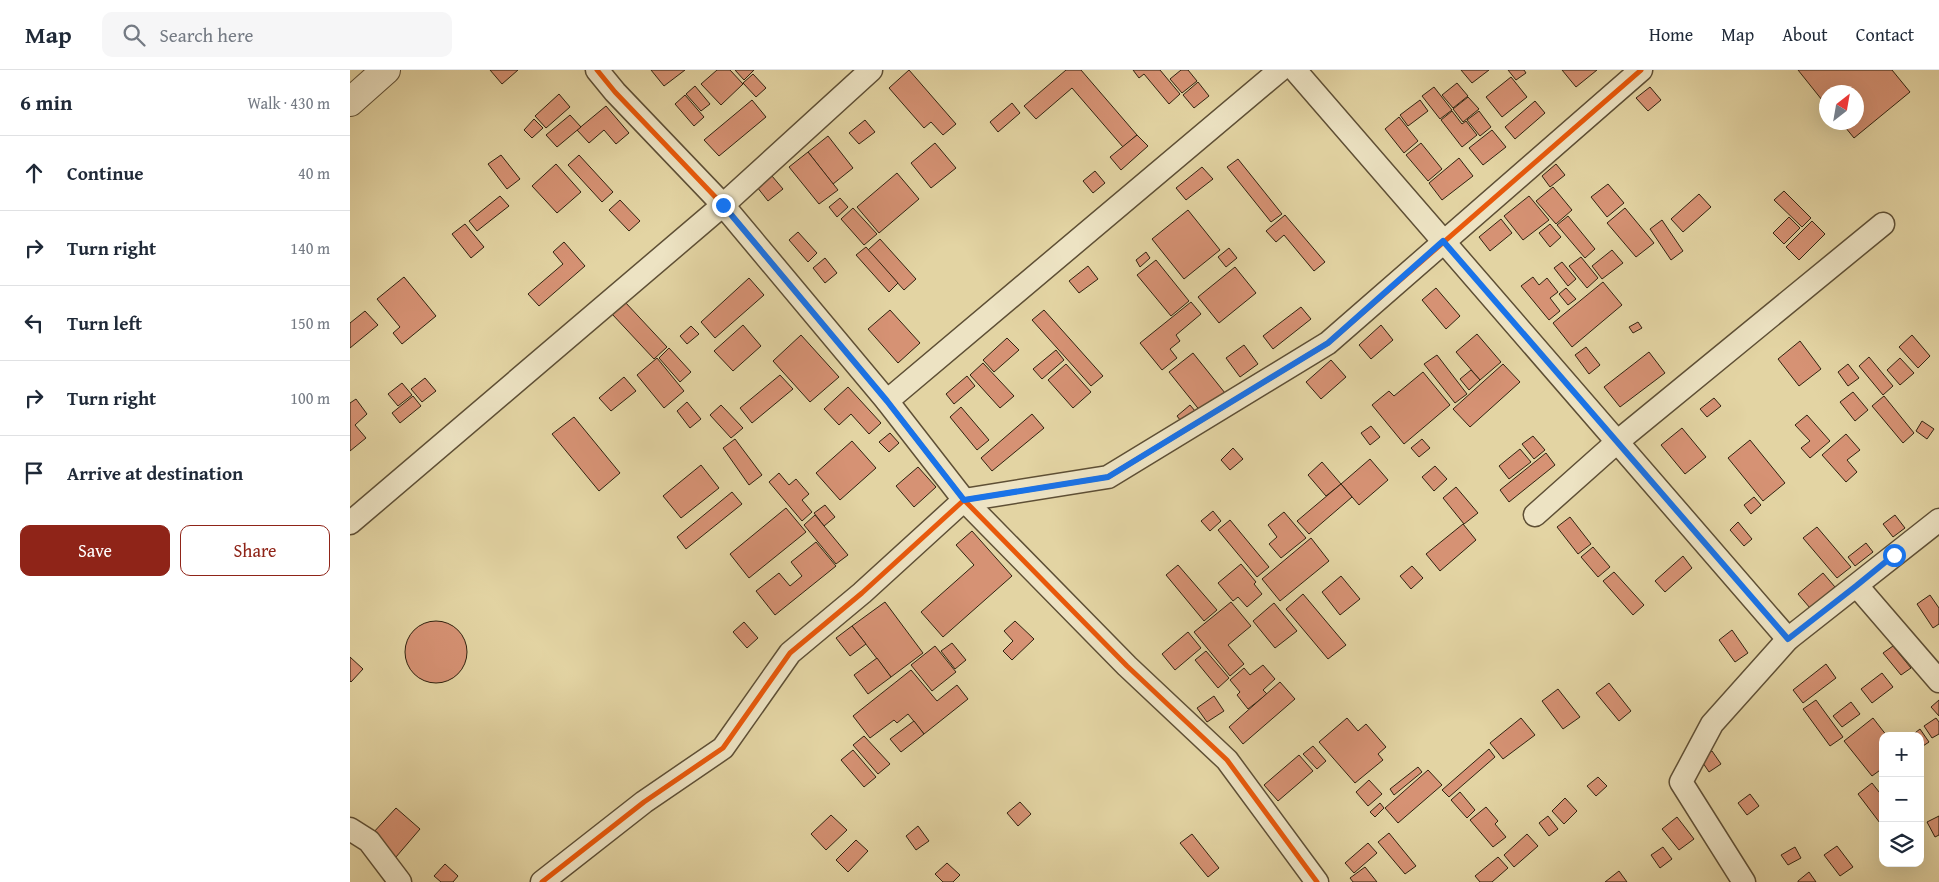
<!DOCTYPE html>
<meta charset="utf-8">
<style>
:root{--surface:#fff;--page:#f6f6f7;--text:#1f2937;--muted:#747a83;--line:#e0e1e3;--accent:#8f2418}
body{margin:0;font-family:"Gentium Book Plus",serif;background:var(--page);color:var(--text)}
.controls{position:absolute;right:15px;bottom:15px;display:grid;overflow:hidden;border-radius:10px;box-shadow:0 5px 20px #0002}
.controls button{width:45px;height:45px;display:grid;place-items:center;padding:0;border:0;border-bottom:1px solid var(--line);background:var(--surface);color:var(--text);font:25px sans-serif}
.compass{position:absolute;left:1469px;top:15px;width:45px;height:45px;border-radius:50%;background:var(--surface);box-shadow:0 5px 20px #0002;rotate:31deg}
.stop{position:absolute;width:15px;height:15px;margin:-11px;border:4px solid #1a73e8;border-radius:50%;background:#fff}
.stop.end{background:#1a73e8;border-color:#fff;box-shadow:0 1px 5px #0008}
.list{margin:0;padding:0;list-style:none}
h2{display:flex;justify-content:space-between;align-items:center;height:65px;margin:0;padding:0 20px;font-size:21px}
h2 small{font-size:16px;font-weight:400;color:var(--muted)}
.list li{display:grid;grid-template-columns:32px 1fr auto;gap:15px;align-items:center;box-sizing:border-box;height:75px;padding:0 20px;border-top:1px solid var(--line)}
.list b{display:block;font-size:19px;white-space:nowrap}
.list em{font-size:16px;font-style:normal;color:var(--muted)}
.actions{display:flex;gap:10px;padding:15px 20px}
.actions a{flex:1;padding:11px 0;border:1px solid var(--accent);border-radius:10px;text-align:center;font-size:18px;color:var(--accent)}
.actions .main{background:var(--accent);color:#fff}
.icon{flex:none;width:28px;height:28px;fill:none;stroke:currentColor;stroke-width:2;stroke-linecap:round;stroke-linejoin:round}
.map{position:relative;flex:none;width:1589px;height:812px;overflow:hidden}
header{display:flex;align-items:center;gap:30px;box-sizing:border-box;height:70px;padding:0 25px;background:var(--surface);border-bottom:1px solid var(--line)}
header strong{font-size:24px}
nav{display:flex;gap:28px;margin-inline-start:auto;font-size:18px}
.search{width:350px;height:45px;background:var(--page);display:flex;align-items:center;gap:12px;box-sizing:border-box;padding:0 18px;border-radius:10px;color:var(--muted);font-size:19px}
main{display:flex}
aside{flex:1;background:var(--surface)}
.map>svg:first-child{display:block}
</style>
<header>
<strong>Map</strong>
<div class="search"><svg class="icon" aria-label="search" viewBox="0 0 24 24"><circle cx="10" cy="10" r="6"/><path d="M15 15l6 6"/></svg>Search here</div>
<nav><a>Home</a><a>Map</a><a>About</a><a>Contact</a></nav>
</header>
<main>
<aside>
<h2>6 min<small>Walk · 430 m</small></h2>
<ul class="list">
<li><svg class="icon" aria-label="ahead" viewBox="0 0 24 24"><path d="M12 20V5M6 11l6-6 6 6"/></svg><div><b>Continue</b></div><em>40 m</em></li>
<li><svg class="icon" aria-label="right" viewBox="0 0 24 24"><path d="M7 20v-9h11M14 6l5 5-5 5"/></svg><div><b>Turn right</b></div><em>140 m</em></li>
<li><svg class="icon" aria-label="left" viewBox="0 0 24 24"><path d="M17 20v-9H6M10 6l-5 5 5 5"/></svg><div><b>Turn left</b></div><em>150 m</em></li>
<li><svg class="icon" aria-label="right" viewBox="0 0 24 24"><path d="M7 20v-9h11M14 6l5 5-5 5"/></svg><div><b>Turn right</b></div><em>100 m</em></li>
<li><svg class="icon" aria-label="arrive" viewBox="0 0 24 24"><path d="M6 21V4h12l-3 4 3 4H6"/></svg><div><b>Arrive at destination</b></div></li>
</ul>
<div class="actions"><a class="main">Save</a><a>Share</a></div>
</aside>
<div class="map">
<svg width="1589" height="812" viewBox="0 0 1589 812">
<rect width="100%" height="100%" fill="#e3d4a3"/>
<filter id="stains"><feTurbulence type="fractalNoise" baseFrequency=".004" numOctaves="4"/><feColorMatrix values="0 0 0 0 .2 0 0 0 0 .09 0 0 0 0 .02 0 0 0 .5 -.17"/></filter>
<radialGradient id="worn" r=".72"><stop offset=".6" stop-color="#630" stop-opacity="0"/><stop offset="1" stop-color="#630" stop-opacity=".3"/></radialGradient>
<g fill="#d69274" stroke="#312310">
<polygon points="140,0 168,0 152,14"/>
<polygon points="301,0 335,0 314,16"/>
<polygon points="367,0 380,0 393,14 371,35 351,14"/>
<polygon points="385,0 404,0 394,10"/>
<polygon points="559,0 606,54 593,65 581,52 574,58 539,18"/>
<polygon points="716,0 731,0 787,65 773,77 722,18 686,49 674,36"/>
<polygon points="783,0 810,0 830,24 819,34 794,4 789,8"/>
<polygon points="831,0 838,0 847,11 832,23 820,9"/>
<polygon points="1111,0 1139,0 1122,13"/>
<polygon points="1158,0 1174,0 1176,3 1166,10"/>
<polygon points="1212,0 1247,0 1226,17"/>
<polygon points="1448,0 1542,0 1560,22 1504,68 1491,52 1506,52 1506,22 1476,22 1476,35"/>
<polygon points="403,4 416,18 406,27 393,13"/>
<polygon points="1161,7 1177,27 1152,47 1136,27"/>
<polygon points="848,12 859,26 844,38 833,25"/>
<polygon points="1107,13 1118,26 1103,38 1092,25"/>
<polygon points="345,16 360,34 351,41 336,24"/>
<polygon points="1084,17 1102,40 1090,49 1072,26"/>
<polygon points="1300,17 1311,30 1298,41 1286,28"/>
<polygon points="209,24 220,37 196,58 185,46"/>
<polygon points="335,25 354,47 344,56 325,34"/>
<polygon points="1118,27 1129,39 1113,52 1103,39"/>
<polygon points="402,30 416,47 369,86 354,70"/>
<polygon points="1070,30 1078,41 1058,56 1050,45"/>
<polygon points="1185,31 1195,43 1165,69 1155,57"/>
<polygon points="662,33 670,43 648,62 640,52"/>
<polygon points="256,36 279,63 266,74 254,60 239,73 227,60"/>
<polygon points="1102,41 1112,54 1116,51 1127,65 1112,77 1091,50"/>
<polygon points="1129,41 1141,57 1130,66 1117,50"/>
<polygon points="220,45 231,57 207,77 196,65"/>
<polygon points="1049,47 1068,71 1054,83 1035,59"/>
<polygon points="184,49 193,58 182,68 174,60"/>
<polygon points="515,50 525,62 509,74 499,63"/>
<polygon points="1142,60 1156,77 1133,95 1119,78"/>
<polygon points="787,65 798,76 771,100 760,87"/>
<polygon points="478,66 503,98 483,114 458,82"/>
<polygon points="585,73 606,98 581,118 561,93"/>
<polygon points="1071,73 1092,99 1078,111 1056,85"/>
<polygon points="458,82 488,120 469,134 439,97"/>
<polygon points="151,85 170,109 157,119 138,94"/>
<polygon points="229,85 263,122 252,132 218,95"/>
<polygon points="1109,88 1123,106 1092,130 1079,113"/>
<polygon points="888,89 932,144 921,152 877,97"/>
<polygon points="206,94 231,122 207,143 182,116"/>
<polygon points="1206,94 1215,105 1200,117 1192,106"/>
<polygon points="852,97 863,109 836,130 826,118"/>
<polygon points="745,101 755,113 743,123 733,111"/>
<polygon points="547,103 569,129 529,163 507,137"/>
<polygon points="422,106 433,119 418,131 407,117"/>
<polygon points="1258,114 1274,133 1257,147 1241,127"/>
<polygon points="1203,117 1222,140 1206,154 1186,131"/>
<polygon points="1434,121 1461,148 1452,157 1424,130"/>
<polygon points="1349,124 1361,137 1333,162 1321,149"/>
<polygon points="150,126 159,136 127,161 119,151"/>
<polygon points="1179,126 1199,150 1173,170 1154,146"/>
<polygon points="490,128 498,137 487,147 479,137"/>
<polygon points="270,130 290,151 279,161 259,140"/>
<polygon points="503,138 527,164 514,175 491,149"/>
<polygon points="1275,138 1304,173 1286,187 1257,153"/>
<polygon points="838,140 870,180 834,209 802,169"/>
<polygon points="935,145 975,192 964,201 934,165 926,172 916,161"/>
<polygon points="1218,146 1245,179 1235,188 1207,155"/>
<polygon points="1439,147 1450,158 1434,174 1423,163"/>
<polygon points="1151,149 1162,163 1140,181 1129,167"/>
<polygon points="1312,150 1333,181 1321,190 1300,159"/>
<polygon points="1462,151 1475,164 1449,190 1436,177"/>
<polygon points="115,154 134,177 121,188 102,164"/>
<polygon points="1200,154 1211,167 1200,177 1189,163"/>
<polygon points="448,162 467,183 458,192 439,170"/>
<polygon points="530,169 566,209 554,220 518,180"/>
<polygon points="214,172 235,196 189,236 178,224 213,194 203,182"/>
<polygon points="516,177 548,213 539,222 506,185"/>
<polygon points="879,178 887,188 876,197 868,187"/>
<polygon points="1262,180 1273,193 1252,209 1242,196"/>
<polygon points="796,182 800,188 790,197 786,190"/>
<polygon points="1231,187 1248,208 1237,218 1219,196"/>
<polygon points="475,188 487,203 475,213 463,198"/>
<polygon points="806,190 839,231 821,246 787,205"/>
<polygon points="1212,192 1226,209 1218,216 1204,198"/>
<polygon points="738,196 748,209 729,223 719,211"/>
<polygon points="885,197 906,223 869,253 848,227"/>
<polygon points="54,207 86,246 52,274 43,263 50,257 27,229"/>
<polygon points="1183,207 1189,215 1197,208 1208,222 1200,228 1210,241 1199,250 1171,216"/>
<polygon points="399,208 414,225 365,268 351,252"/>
<polygon points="1253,212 1272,235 1222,277 1203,253"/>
<polygon points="1086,218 1110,246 1096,259 1072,230"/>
<polygon points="1216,218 1226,229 1218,235 1209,224"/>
<polygon points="275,232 317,277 304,289 262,244"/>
<polygon points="841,232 851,244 826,265 830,271 820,279 827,288 812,300 790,273"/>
<polygon points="951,237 961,249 923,279 913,266"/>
<polygon points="540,240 570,273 548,293 518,259"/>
<polygon points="694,240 753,306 741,316 682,250"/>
<polygon points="15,241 28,255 0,278 0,253"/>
<polygon points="1288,252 1292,258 1283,263 1279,257"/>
<polygon points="393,255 411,276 383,301 364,281"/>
<polygon points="1031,255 1043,270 1021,289 1009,275"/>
<polygon points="341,256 349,264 337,274 330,266"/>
<polygon points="1127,264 1151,292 1130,310 1106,282"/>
<polygon points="451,265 489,307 460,332 423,291"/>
<polygon points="1562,265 1580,286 1568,298 1549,277"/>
<polygon points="657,268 669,280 644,302 633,290"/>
<polygon points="1450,271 1471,299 1449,316 1428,289"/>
<polygon points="894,275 908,294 890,307 876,288"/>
<polygon points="1236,277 1250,295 1239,304 1225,285"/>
<polygon points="319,278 341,302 330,312 309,288"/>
<polygon points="706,280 714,290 692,309 683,299"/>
<polygon points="1299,282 1315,303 1270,337 1254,317"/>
<polygon points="843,283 875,323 851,342 819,302"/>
<polygon points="1087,285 1117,324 1105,333 1074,294"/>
<polygon points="1519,287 1543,316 1533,325 1509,296"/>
<polygon points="307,288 334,321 314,338 287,305"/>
<polygon points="1550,288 1564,303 1550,315 1537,300"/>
<polygon points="981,290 996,307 971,329 956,312"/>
<polygon points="633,293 664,326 650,338 620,305"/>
<polygon points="716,294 741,322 723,338 698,310"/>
<polygon points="1153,294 1170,312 1120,357 1103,339"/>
<polygon points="1498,294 1509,308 1498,316 1488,302"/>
<polygon points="1121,300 1130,310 1119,320 1110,309"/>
<polygon points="1073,302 1100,335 1054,374 1022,335 1039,321 1044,326"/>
<polygon points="430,305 443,319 402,353 390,338"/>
<polygon points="617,306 625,316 604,334 596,324"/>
<polygon points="274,307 286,321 261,341 249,328"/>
<polygon points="75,308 86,321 72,332 61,319"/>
<polygon points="52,313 62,325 48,336 38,324"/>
<polygon points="498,317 531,353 519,364 501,344 489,355 474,339"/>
<polygon points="1503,322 1518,340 1505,351 1490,332"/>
<polygon points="63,326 71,336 50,353 42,343"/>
<polygon points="1534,326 1564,363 1553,373 1522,336"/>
<polygon points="1364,328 1371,336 1357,347 1350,339"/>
<polygon points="6,329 17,344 5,355 16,368 0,381 0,333"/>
<polygon points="337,332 351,349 340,358 327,341"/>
<polygon points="371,335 393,358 381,368 360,345"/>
<polygon points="840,335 851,348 837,359 827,346"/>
<polygon points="611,337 639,370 627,380 600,347"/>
<polygon points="682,344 694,358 642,401 631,388"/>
<polygon points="1457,345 1480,371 1460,388 1451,378 1460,371 1445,355"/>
<polygon points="224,347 270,403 249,421 202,364"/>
<polygon points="1572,351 1584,359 1577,369 1566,361"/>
<polygon points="1021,356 1030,367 1020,375 1011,363"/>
<polygon points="1332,358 1356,387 1335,404 1311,375"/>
<polygon points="540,363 549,373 539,382 529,372"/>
<polygon points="1496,364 1510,380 1497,390 1507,402 1496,412 1472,385"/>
<polygon points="1183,366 1195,380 1184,389 1172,374"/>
<polygon points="385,369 412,405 399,415 373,378"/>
<polygon points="1072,369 1080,378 1069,387 1061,378"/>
<polygon points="1400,370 1435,413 1413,431 1378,388"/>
<polygon points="502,371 526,398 490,430 466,403"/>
<polygon points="883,378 893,389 880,400 871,390"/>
<polygon points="1170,379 1181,392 1159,409 1149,396"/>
<polygon points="1196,383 1205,395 1159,432 1150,420"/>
<polygon points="1020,389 1038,410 1009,435 991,414"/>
<polygon points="972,392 991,414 976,426 958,405"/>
<polygon points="351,395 369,418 331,448 313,426"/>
<polygon points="1085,396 1097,409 1084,421 1072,407"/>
<polygon points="568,397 586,417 564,437 546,416"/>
<polygon points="429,403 439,415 446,409 459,424 452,430 462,442 452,451 419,412"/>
<polygon points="991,414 1002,427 959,464 947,451"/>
<polygon points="1106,417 1128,443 1114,454 1093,428"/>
<polygon points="382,422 392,434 336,479 327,467"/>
<polygon points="1404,427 1411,435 1401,444 1394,435"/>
<polygon points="475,435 485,447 474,456 464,443"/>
<polygon points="436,438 456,462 399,508 380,484"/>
<polygon points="863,441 871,451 860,461 851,451"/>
<polygon points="934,442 956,468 931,488 919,474 927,467 918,455"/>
<polygon points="465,445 498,485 486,494 454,455"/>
<polygon points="1545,445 1555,458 1543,467 1533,454"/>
<polygon points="1220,447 1241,474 1228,484 1207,457"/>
<polygon points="880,450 919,497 907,507 868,460"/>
<polygon points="1388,452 1402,469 1394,476 1380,460"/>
<polygon points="1113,454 1126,470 1090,501 1076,484"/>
<polygon points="1467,457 1501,497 1487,508 1453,468"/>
<polygon points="622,461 662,506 593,567 571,542 624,495 606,475"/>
<polygon points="961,468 979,491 930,531 912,509"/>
<polygon points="466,472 486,496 425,545 406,521 429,503 440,516 452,506 441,492"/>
<polygon points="1516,473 1523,482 1505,496 1498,487"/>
<polygon points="1243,477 1260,497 1248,507 1231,487"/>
<polygon points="1333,486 1342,498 1315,522 1305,511"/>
<polygon points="891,494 906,512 904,514 912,524 897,537 888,527 883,531 868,513"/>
<polygon points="828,495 867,540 854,551 816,505"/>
<polygon points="1062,496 1073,508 1061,519 1050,506"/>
<polygon points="1264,502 1294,535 1283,545 1253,511"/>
<polygon points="1473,503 1485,517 1460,538 1448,524"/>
<polygon points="991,506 1010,529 990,545 972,522"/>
<polygon points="953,524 996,575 978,589 936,539"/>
<polygon points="1580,525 1589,538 1589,554 1583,558 1567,534"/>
<polygon points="535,532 573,583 541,607 502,556"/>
<polygon points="881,532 901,556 878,575 894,594 880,606 844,562"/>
<polygon points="924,533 947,561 925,578 903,551"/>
<polygon points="665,551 684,569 662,590 653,581 663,571 654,561"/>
<circle cx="86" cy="582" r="31"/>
<polygon points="394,552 408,568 397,578 383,562"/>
<polygon points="502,556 516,574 500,586 486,568"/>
<polygon points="1382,560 1398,583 1385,592 1369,570"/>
<polygon points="838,562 851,578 825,600 812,584"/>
<polygon points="602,573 616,590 605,599 591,581"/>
<polygon points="585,576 606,602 582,621 561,595"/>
<polygon points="1543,576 1561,598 1551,605 1533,583"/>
<polygon points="856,581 879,608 868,618 845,590"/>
<polygon points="0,587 13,599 1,612 0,611"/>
<polygon points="527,588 541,607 518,624 504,605"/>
<polygon points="1476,594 1486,608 1453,633 1443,620"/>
<polygon points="913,595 925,609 913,620 917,624 898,639 887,625 890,622 880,610 894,598 900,605"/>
<polygon points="561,600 587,631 607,615 618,629 574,664 558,644 547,653 544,650 520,668 503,646"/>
<polygon points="1532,603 1543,617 1522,633 1511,619"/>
<polygon points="930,612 945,629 893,674 879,657"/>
<polygon points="1259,613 1281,641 1269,651 1246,623"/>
<polygon points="1208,619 1230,647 1213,659 1192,631"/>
<polygon points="864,626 874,641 857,652 847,638"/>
<polygon points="1466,630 1493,667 1480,676 1453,639"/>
<polygon points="1589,630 1589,646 1581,637"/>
<polygon points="1501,632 1510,644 1492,657 1483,646"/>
<polygon points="997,648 1008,661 1016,654 1036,677 1028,684 1033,690 1005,713 969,672"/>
<polygon points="1171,648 1185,665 1153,689 1140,673"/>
<polygon points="1523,648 1537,666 1533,666 1533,698 1522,706 1494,671"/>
<polygon points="1586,648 1589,652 1589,664 1582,668 1574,656"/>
<polygon points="564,651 574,664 551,682 540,669"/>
<polygon points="1570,659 1579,672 1570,678 1570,666 1561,666"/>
<polygon points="514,666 540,694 528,704 503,675"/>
<polygon points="963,676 976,691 967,699 953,684"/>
<polygon points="1139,679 1145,687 1099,727 1092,720"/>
<polygon points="503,680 526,707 514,717 491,690"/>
<polygon points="1362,681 1371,694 1359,702 1351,690"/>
<polygon points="949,685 963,701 928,731 914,715"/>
<polygon points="1068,697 1072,702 1044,725 1040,719"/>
<polygon points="1078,700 1092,715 1048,753 1035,738"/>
<polygon points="1248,707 1257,716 1246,726 1237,716"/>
<polygon points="1019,710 1032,724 1018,736 1006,722"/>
<polygon points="1522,713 1533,727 1533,757 1508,724"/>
<polygon points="1110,722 1125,740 1117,748 1101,730"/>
<polygon points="1400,724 1409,736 1397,745 1388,733"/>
<polygon points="1215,728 1227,741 1214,754 1202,741"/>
<polygon points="670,732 681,744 668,756 657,743"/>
<polygon points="1030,733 1034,738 1025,747 1020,742"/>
<polygon points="1136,737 1148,751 1145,754 1156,767 1143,777 1120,750"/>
<polygon points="46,738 70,759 46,787 22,764"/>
<polygon points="481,745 497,760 476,780 461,764"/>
<polygon points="1198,746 1208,759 1199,766 1189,753"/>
<polygon points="1589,746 1589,765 1585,767 1577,752"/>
<polygon points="1327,747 1344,769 1329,780 1312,759"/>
<polygon points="568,756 579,771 566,780 556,766"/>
<polygon points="1039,763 1066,796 1055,804 1028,772"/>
<polygon points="842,764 869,798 858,807 830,773"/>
<polygon points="1177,764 1188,776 1164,797 1154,785"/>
<polygon points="506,770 518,781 498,802 486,790"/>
<polygon points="1018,773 1027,783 1004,803 995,793"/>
<polygon points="1487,776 1503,797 1490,806 1474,785"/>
<polygon points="1313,777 1322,789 1310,798 1301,785"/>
<polygon points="1445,777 1451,788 1438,795 1431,785"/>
<polygon points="1148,787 1158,798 1142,812 1130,812 1125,806"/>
<polygon points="597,793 610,805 603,812 593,812 585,804"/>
<polygon points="95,794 108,806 103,812 91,812 84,806"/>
<polygon points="1015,797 1027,812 1003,812 1000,808"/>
<polygon points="1269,801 1277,812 1255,812"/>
<polygon points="1459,802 1466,812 1448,812 1448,811"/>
</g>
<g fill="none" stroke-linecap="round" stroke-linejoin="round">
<defs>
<g id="minor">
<polyline points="247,0 265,22 373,135 537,331 614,430 777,596 877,690 967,812"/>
<polyline points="945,0 1438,569"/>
<polyline points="537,331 930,0"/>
<polyline points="1185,445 1267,372 1533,154"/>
<polyline points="0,453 373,135 521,0"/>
<polyline points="1507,516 1589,611"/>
<polyline points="0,759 19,771 50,812"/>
<polyline points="192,812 294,732 373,678 440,583 512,523 614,430 758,407 978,273 1291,0"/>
<polyline points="1394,812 1331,712 1362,654 1438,569 1589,450"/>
</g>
<polyline id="tertiary" points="0,32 36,0"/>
</defs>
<use href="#minor" stroke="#5e4f35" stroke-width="25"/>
<use href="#tertiary" stroke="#5e4f35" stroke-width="30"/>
<use href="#minor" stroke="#ede3c3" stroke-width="22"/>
<use href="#tertiary" stroke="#ede3c3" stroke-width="28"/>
<defs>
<g id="cycleway">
<polyline points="247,0 265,22 373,135 537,331 614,430 777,596 877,690 967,812"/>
<polyline points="192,812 294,732 373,678 440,583 512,523 614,430 758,407 978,273 1291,0"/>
</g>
</defs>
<use href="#cycleway" stroke="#ede3c3" stroke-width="8"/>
<use href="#cycleway" stroke="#e8590c" stroke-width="5"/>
</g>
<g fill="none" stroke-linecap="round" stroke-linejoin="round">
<polyline stroke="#1a73e8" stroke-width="6" points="373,135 537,331 614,430 758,407 978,273 1093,171 1438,569 1506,516 1544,485"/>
</g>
<rect width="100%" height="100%" filter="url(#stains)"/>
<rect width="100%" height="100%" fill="url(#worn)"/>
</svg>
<div class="controls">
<button>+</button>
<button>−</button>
<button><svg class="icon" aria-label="layers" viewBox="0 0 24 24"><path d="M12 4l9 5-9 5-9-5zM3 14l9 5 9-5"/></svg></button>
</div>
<svg class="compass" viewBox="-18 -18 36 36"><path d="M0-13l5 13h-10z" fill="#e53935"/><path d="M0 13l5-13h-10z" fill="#747a83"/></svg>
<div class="stop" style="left:1544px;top:485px"></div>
<div class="stop end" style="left:373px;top:135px"></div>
</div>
</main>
